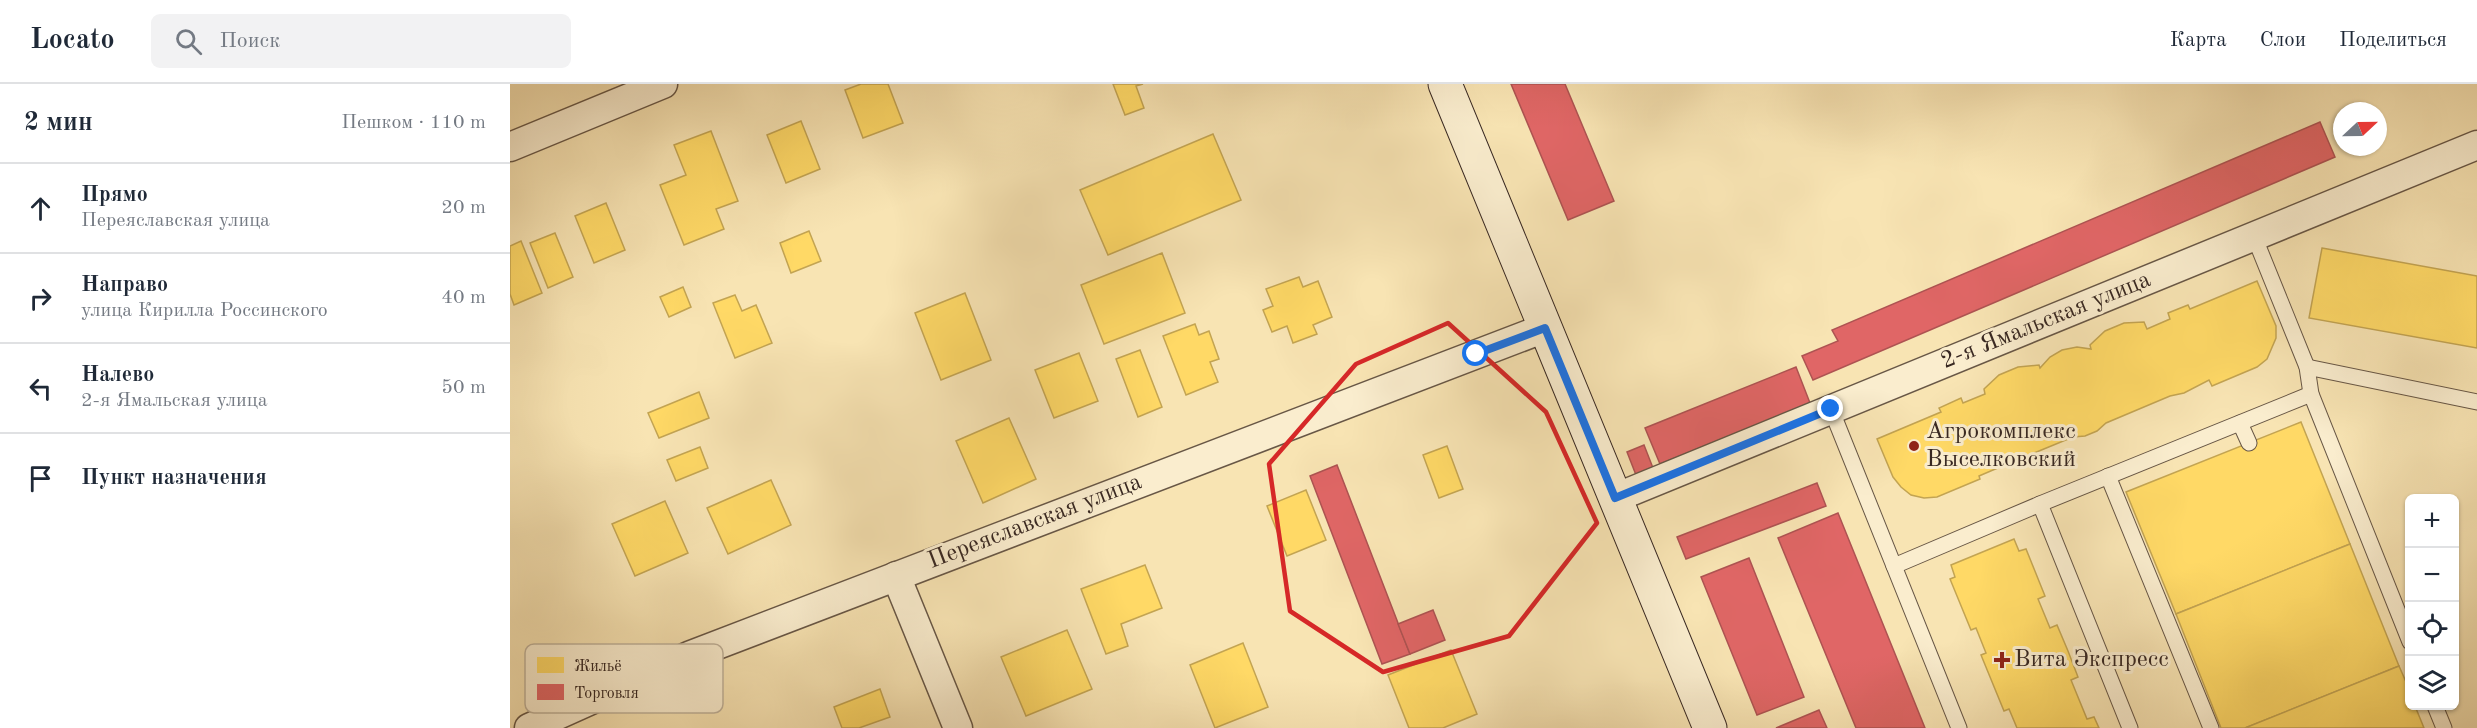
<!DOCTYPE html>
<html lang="ru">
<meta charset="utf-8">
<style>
:root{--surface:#fff;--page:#f2f2f3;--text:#1f2937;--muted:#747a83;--line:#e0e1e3}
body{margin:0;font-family:"Old Standard TT",serif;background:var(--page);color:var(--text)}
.controls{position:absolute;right:18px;bottom:18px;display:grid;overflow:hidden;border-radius:9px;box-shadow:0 2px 4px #0004}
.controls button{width:54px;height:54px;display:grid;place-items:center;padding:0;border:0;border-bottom:2px solid var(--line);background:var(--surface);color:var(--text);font:30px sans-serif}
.compass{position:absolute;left:1823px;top:18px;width:54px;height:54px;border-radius:50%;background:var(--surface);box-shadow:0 2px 4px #0004;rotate:68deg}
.stop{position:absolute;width:18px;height:18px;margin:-14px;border:4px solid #1a73e8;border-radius:50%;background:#fff}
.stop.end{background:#1a73e8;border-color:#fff;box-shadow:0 2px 6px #0008}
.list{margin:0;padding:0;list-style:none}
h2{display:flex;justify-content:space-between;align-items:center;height:78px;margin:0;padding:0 24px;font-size:26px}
h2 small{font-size:20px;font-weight:400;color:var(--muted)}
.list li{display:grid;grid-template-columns:39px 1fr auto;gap:18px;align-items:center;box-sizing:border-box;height:90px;padding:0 24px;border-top:2px solid var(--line)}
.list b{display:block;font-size:22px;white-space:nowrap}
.list p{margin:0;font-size:20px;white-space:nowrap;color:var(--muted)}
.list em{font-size:20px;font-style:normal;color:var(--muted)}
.icon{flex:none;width:33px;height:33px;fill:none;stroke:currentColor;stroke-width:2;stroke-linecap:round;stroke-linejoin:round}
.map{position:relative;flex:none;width:1967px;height:644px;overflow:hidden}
header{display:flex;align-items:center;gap:36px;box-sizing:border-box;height:84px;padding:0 30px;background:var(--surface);border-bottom:2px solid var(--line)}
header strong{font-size:28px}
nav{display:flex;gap:33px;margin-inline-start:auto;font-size:21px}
.search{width:420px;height:54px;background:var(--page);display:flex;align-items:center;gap:15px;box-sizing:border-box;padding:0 21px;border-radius:9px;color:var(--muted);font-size:22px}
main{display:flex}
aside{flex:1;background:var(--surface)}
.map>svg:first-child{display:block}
</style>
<header>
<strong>Locato</strong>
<div class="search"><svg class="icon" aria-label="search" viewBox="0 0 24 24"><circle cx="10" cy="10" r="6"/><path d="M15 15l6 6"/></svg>Поиск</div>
<nav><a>Карта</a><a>Слои</a><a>Поделиться</a></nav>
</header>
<main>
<aside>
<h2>2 мин<small>Пешком · 110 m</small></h2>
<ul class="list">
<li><svg class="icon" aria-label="ahead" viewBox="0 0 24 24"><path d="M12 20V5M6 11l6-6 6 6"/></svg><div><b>Прямо</b><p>Переяславская улица</p></div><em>20 m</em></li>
<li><svg class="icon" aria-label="right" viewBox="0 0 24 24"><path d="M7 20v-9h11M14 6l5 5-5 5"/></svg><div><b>Направо</b><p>улица Кирилла Россинского</p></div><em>40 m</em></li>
<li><svg class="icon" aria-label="left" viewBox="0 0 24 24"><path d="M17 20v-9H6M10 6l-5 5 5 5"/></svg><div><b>Налево</b><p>2-я Ямальская улица</p></div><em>50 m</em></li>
<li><svg class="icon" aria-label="arrive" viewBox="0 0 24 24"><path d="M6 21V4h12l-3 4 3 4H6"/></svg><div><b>Пункт назначения</b></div></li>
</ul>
</aside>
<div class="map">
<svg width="1967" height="644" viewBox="0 0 1967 644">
<rect width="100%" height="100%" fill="#f8e4b3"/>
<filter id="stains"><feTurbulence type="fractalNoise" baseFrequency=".00333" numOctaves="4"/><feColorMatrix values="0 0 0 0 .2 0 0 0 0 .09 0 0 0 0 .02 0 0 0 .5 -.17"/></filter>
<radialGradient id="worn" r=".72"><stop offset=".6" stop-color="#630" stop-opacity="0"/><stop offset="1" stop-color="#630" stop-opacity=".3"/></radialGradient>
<g fill="#ffd966" stroke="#c3a452" stroke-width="1.5">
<polygon points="351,0 378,0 393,39 353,54 335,6"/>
<polygon points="603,0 633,0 626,2 634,24 615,31"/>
<polygon points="291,37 310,85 276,99 257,51"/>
<polygon points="201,47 228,117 206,125 214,145 174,161 150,101 176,91 164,61"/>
<polygon points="703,50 731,116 598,171 570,106"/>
<polygon points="96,119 115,166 84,179 65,132"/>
<polygon points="299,147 311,177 281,189 270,159"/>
<polygon points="45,149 63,193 38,204 20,159"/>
<polygon points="11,157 32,209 4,221 0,210 0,162"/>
<polygon points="1812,164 1967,192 1967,264 1799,234"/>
<polygon points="652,169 675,229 594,260 571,201"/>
<polygon points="789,193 793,203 808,197 822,233 803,241 807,250 783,259 777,242 762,248 753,226 763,222 756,205"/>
<polygon points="1747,197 1766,242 1766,254 1757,275 1747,283 1702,302 1699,296 1674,309 1660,312 1596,339 1587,347 1575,352 1563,353 1483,386 1469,392 1470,395 1427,413 1414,414 1401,411 1391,403 1383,393 1367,355 1431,328 1429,324 1451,314 1453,319 1475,310 1474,305 1489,291 1508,283 1529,281 1530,284 1540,273 1552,266 1567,263 1581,265 1580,261 1595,247 1614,239 1634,238 1637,245 1660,235 1658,229 1678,221 1680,225"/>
<polygon points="173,203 181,223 159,233 150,213"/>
<polygon points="455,209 481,276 431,296 405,229"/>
<polygon points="225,211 232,227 246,221 262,259 225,274 203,219"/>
<polygon points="685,240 689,251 699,247 709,275 700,278 708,298 676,311 653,252"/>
<polygon points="630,266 652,323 628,333 606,275"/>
<polygon points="569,269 588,317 544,334 525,286"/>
<polygon points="189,308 199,334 149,354 138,329"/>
<polygon points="499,334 526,395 473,419 446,357"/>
<polygon points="1791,338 1840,460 1666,530 1616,408"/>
<polygon points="937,362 953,405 929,414 913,371"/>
<polygon points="190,363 198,384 166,397 157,376"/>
<polygon points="261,396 281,441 218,470 197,424"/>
<polygon points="796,406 816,456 777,472 757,422"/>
<polygon points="155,417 178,469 125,492 102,440"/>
<polygon points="1504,455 1509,467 1516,465 1535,512 1528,515 1540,544 1547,541 1558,567 1568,593 1561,596 1577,635 1584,633 1589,644 1507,644 1499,625 1494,627 1471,571 1476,569 1466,544 1461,546 1440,495 1445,493 1441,481"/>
<polygon points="1840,460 1889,582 1735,644 1711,644 1666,530"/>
<polygon points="635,481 652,524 611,540 618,562 596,570 571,505"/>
<polygon points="557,546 582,605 516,632 491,573"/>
<polygon points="733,559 758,623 705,644 680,581"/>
<polygon points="941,566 967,630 933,644 899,644 878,591"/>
<polygon points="1889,582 1900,607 1900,622 1905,622 1914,644 1735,644"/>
<polygon points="370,605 380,633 349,644 332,644 324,623"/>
</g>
<g fill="#e06666" stroke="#ae5352" stroke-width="1.5">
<polygon points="1001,0 1055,0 1104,117 1058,136"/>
<polygon points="1810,38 1825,73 1303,296 1292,272 1328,257 1322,246"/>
<polygon points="1286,283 1300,319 1150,380 1135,344"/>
<polygon points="1134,361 1143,384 1126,391 1117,368"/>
<polygon points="827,381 900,570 872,580 800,392"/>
<polygon points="1307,399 1316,422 1176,475 1167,453"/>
<polygon points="1328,429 1415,644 1346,644 1268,454"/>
<polygon points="1239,474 1294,613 1247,631 1191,493"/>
<polygon points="923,526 935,556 900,570 888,540"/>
<polygon points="1309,626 1317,644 1266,644"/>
</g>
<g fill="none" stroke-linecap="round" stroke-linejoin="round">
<defs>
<g id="lane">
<polyline points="1744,152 1797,283 1801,310 1900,558"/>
<polyline points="1797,283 1967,318"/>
<polyline points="1321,325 1449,644"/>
<polyline points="1730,339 1739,359"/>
<polyline points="1598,392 1701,644"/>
<polyline points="1530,420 1620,644"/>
<polyline points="1384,482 1530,420 1801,310"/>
<polyline points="1925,622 1934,644"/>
</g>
<g id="street">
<polyline points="0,63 153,0"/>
<polyline points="1105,414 1967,61"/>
<polyline points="386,492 448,644"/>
<polyline points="19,644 181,571 1035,244"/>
</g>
<polyline id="secondary" points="935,0 1200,644"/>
</defs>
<use href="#lane" stroke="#685746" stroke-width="17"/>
<use href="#street" stroke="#685746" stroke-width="31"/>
<use href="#secondary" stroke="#382822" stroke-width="35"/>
<use href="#lane" stroke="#faedce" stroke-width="15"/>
<use href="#street" stroke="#faedce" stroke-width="28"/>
<use href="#secondary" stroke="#faedce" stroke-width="33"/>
</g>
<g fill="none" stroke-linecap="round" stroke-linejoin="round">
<polyline stroke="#1a73e8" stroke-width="8" points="966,270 1035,244 1105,414 1321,325"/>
</g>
<path fill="none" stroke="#d62828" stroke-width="4.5" stroke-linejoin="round" d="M938 239 1036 328 1087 439 999 552 873 588 780 527 759 380 846 280Z"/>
<g fill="#8f2418" stroke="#faedce" stroke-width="2">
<circle cx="1404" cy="362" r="6"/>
<path d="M1489 567h6v6h6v6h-6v6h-6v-6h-6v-6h6z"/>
</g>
<g text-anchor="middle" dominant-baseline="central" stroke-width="6" stroke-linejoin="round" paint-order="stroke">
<g font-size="24" fill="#382822" stroke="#faedce">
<text transform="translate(1536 237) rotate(-22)">2-я Ямальская улица</text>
<text transform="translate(525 438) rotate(-21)">Переяславская улица</text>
</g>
<g font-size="24" fill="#382822" stroke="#faedce" text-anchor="start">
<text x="1416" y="348">Агрокомплекс<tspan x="1416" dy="28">Выселковский</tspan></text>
<text x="1504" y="576">Вита Экспресс</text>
</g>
</g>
<rect x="15" y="560" width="198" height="69" rx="9" fill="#faedce" stroke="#c0b29a" stroke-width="1.5"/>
<rect x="27" y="573" width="27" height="16" fill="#ffd966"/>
<rect x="27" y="600" width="27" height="16" fill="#e06666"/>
<g font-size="16" fill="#382822">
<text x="64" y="587">Жильё</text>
<text x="64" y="614">Торговля</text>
</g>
<rect width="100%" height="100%" filter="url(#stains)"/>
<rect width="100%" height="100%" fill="url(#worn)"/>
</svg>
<div class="controls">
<button>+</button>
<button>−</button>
<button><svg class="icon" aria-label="locate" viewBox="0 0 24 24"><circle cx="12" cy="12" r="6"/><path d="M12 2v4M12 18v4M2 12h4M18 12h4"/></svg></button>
<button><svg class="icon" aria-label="layers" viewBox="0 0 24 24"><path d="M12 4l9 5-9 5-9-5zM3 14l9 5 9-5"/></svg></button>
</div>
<svg class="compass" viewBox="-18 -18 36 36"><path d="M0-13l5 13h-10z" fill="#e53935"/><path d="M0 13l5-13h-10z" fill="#747a83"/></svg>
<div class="stop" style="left:966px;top:270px"></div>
<div class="stop end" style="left:1321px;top:325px"></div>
</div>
</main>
